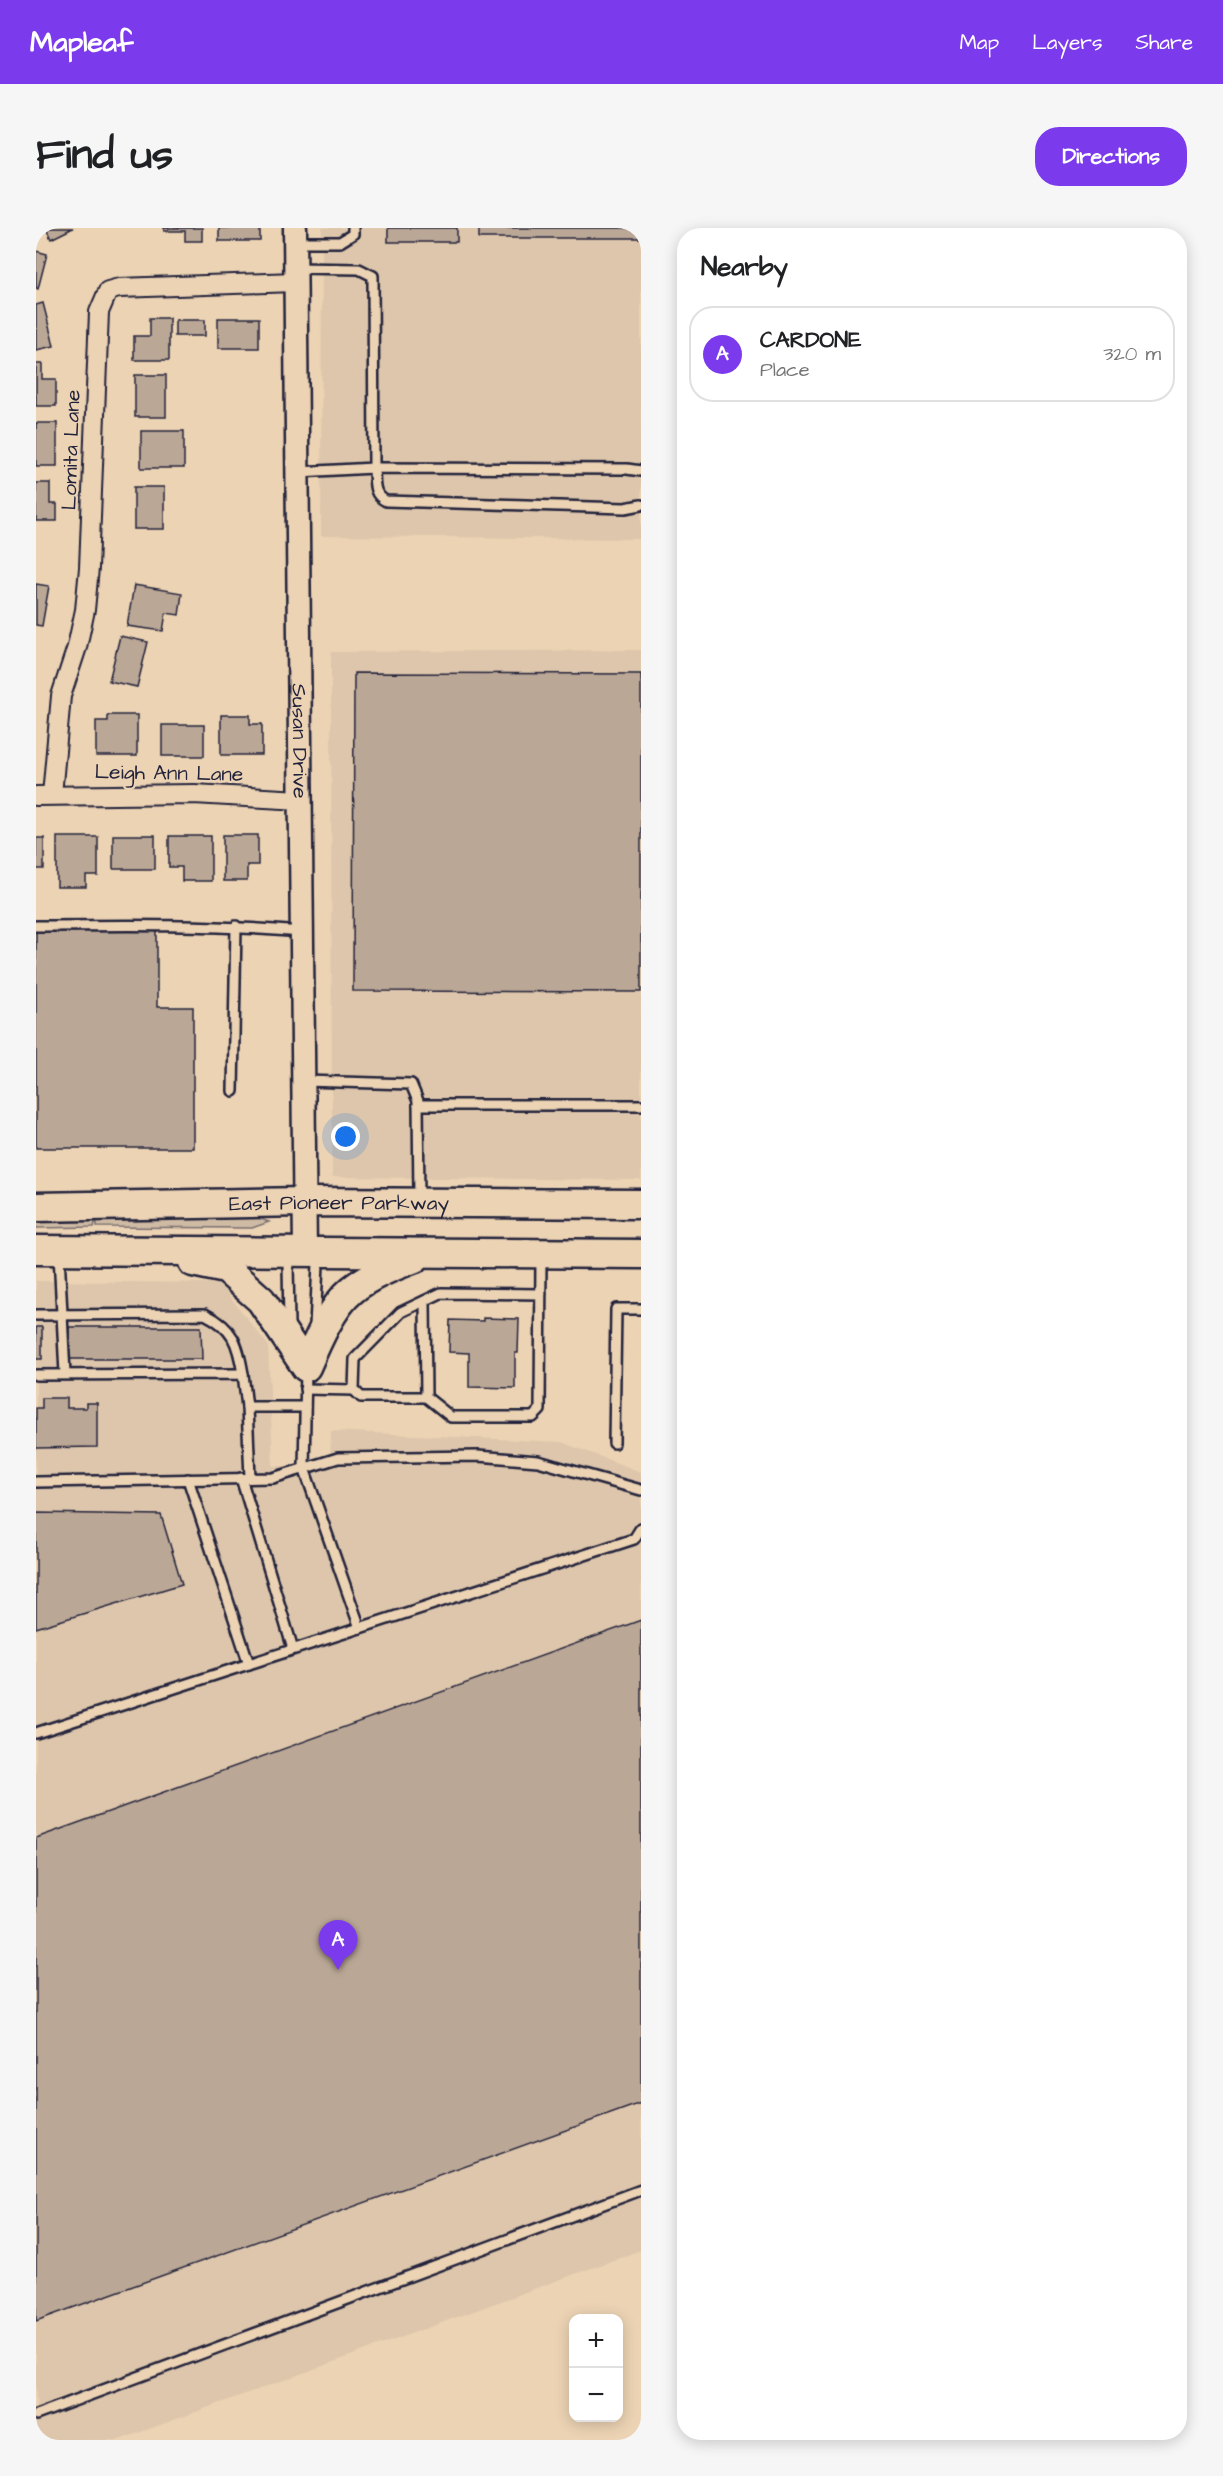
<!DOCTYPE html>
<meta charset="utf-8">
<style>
:root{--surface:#fff;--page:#f6f6f6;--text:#202124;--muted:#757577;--line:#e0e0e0;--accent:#7c3aed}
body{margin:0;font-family:"Architects Daughter",sans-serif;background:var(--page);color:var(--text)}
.controls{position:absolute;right:18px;bottom:18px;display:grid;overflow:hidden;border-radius:12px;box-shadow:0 3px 15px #0003}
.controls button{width:54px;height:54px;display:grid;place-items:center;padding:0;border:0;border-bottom:2px solid var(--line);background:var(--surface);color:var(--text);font:30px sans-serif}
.you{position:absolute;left:310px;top:909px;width:21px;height:21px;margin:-15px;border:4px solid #fff;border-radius:50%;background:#1a73e8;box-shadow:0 0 0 9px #1a73e833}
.badge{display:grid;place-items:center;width:39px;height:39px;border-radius:50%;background:var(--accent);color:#fff;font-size:20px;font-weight:700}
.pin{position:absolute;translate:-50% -50px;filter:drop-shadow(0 2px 3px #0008)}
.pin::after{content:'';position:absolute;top:32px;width:21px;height:18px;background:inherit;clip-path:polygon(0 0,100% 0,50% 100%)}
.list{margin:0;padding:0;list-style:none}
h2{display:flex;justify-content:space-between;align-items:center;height:78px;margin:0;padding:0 24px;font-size:26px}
h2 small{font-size:20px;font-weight:400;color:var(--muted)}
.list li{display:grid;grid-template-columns:39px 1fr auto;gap:18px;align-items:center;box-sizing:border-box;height:96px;margin:0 12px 12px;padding:0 12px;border:2px solid var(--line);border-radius:24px}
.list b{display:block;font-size:22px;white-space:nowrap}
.list p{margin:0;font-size:20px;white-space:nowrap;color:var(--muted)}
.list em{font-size:20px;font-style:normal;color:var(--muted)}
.map{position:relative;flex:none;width:605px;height:2212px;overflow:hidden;border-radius:24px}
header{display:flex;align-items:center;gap:36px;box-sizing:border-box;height:84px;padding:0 30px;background:var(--accent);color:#fff}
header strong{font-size:28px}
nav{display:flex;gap:33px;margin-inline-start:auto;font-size:21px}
.intro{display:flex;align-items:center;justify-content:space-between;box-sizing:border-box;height:144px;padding:0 36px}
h1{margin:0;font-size:42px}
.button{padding:15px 27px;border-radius:24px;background:var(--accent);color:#fff;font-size:21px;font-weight:700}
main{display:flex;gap:36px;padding:0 36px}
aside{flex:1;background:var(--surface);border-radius:24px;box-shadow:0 3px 15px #0003}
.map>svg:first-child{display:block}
</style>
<header>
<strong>Mapleaf</strong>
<nav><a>Map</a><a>Layers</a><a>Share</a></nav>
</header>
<div class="intro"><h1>Find us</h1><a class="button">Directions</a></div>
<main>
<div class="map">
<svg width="605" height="2212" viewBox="0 0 605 2212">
<rect width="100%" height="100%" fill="#ecd3b4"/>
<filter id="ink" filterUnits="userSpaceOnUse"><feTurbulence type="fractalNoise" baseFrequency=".0167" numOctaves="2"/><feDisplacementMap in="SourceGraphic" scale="12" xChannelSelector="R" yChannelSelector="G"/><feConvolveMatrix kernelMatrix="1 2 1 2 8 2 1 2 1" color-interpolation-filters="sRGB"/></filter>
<g filter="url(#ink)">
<g fill="#ddc6ab">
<polygon points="286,0 605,0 605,311 285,308"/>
<polygon points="605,422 605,952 296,949 295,424"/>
<polygon points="0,1053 183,1055 232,1117 237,1238 294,1238 295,1203 525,1214 605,1244 605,2022 83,2212 0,2212"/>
</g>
<polygon fill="#cfbaa3" stroke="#786e6f" stroke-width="1.5" points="0,987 217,988 233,994 216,1000 61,999 61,995 59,995 58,999 0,1000"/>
<g fill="#baa796" stroke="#22223b" stroke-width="1.5">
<polygon points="10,0 37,0 15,11"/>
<polygon points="128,0 166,0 166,13 149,13 149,3 128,3"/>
<rect x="183" y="0" width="41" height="13"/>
<rect x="352" y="0" width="69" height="14"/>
<rect x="443" y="0" width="162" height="10"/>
<polygon points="0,23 11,26 2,61 0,60"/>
<polygon points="7,75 18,118 0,122 0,77"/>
<polygon points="114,90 133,90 133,132 98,132 98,108 114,108"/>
<rect x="182" y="90" width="41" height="30"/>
<rect x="139" y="92" width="30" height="16"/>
<polygon points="0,136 6,136 6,151 20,151 20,178 0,178"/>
<rect x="99" y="147" width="31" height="42"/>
<rect x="0" y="195" width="21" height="43"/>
<rect x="105" y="203" width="43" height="37"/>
<polygon points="0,255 14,255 14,276 21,276 21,293 0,293"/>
<rect x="98" y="259" width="30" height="42"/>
<polygon points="0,356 13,358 6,398 0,397"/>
<polygon points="98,357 146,365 143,387 130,385 127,403 91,398"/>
<polygon points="84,408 112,414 101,459 73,453"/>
<polygon points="318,445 605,446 605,764 317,763"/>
<polygon points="72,487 101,487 101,528 60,528 60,493 72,493"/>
<polygon points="185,487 214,487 214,496 226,496 226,527 185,527"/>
<rect x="126" y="497" width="42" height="31"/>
<rect x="77" y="607" width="42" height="34"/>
<polygon points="187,607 222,607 222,637 211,637 211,653 187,653"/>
<polygon points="133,608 175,608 175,653 146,653 146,639 133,639"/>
<polygon points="21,609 62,609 62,648 50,648 50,659 21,659"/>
<rect x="0" y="610" width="8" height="31"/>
<polygon points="0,701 121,702 121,779 157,779 157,920 0,920"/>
<polygon points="447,1090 483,1091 482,1125 479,1125 479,1160 433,1159 433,1125 413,1124 414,1092 447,1093"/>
<rect x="0" y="1099" width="6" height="32"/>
<polygon points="33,1099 165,1099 166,1131 33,1131"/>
<polygon points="6,1170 31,1170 31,1180 50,1180 50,1175 61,1175 61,1219 0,1220 0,1180 6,1180"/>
<polygon points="0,1285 125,1287 146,1356 0,1400"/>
<polygon points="605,1392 605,1875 0,2093 0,1610"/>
</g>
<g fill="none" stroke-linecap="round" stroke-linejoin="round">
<defs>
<g id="service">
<polyline points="259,14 304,14 317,6 317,0"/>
<polyline points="259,40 323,41 337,48 338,240 262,244"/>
<path d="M605 243 591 241 338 240C339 254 336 266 350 273L589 280 605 277"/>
<path d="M0 698C89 697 177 696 266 704"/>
<polyline points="268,853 375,856 382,873 383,972"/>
<polyline points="197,863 200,698"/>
<polyline points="382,877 605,877"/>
<polyline points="23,1026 29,1146"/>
<polyline points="276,1031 282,1036 279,1098"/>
<polyline points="505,1066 405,1065 365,1084 319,1131 318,1162 325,1169 390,1169 415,1189 497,1189 504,1182 505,1028"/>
<polyline points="389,1073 390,1169"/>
<path d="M0 1087 169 1086C197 1100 202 1115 207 1146"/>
<polyline points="253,1098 252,1034 257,1031"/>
<polyline points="270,1141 268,1240 324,1400"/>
<polyline points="0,1147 207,1146 211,1179"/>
<polyline points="269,1161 318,1162"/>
<polyline points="578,1215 580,1081 605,1081"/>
<polyline points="205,1250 257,1421"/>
<polyline points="214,1250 211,1179 269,1179"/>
<polyline points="152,1251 213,1436"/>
<polyline points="0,1254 237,1250 302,1230 442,1228 502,1233 605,1262"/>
<polyline points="0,1505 598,1311 605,1300"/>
<polyline points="0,2187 605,1962"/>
</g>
<g id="minor">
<polyline points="16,567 25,468 41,419 49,382 53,340 63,84 72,63 83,60 259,54"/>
<polyline points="0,568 158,566 265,572"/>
</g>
<g id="tertiary">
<path id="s1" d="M259 0 269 1025"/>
</g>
<g id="primary">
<path id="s2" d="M0 979 269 974 605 976"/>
<polyline points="0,1022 605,1026"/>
<path d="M157 1034 190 1041 225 1072 270 1139C280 1116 296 1078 316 1062 334 1047 358 1038 379 1030"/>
</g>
</defs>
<use href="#service" stroke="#22223b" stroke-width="14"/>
<use href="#minor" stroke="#22223b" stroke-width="22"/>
<use href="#tertiary" stroke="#22223b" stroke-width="27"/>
<use href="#primary" stroke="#22223b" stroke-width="33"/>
<use href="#service" stroke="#ecd3b4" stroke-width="9"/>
<use href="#minor" stroke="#ecd3b4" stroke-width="18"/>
<use href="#tertiary" stroke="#ecd3b4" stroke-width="22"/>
<use href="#primary" stroke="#ecd3b4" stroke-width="28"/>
</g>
</g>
<g text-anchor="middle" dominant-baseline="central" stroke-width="4.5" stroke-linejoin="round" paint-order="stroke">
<g font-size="21" fill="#22223b" stroke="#ecd3b4">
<text transform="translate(35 222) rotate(-88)">Lomita Lane</text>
<text stroke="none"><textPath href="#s1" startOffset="513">Susan Drive</textPath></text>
<text transform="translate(133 545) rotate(1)">Leigh Ann Lane</text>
<text stroke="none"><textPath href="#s2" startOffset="303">East Pioneer Parkway</textPath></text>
</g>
</g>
</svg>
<div class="controls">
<button>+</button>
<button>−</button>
</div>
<div class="you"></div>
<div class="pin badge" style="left:302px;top:1742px">A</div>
</div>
<aside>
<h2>Nearby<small></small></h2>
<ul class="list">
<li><span class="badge">A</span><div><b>CARDONE</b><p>Place</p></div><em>320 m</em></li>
</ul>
</aside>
</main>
